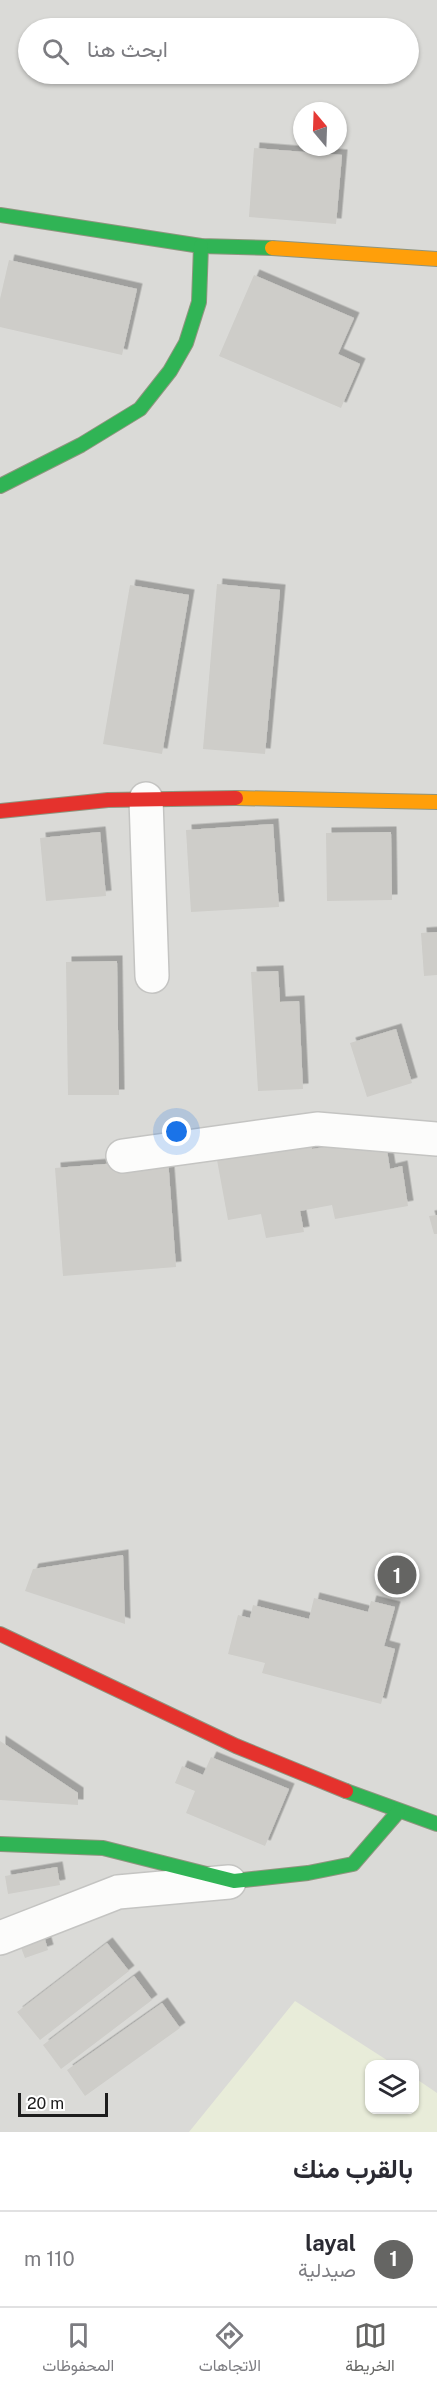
<!DOCTYPE html>
<html lang="ar">
<meta charset="utf-8">
<style>
:root{--surface:#fff;--page:#f7f7f7;--text:#2b2b33;--muted:#7c7c81;--line:#e1e1e2;--accent:#656563}
body{margin:0;font-family:"Public Sans",Vazirmatn,sans-serif;background:var(--page);color:var(--text);direction:rtl}
.controls{position:absolute;right:18px;bottom:18px;display:grid;overflow:hidden;border-radius:12px;box-shadow:0 2px 4px #0004}
.controls button{width:54px;height:54px;display:grid;place-items:center;padding:0;border:0;border-bottom:2px solid var(--line);background:var(--surface);color:var(--text);font:30px sans-serif}
.compass{position:absolute;left:293px;top:102px;width:54px;height:54px;border-radius:50%;background:var(--surface);box-shadow:0 2px 4px #0004;rotate:341deg}
.scale{position:absolute;left:18px;bottom:15px;width:90px;box-sizing:border-box;padding-left:6px;border:3px solid #1d1d1d;border-top:0;font-size:16px;line-height:21px;white-space:nowrap;color:#1d1d1d;-webkit-text-stroke:4px #fff;paint-order:stroke}
.you{position:absolute;left:177px;top:1132px;width:21px;height:21px;margin:-15px;border:4px solid #fff;border-radius:50%;background:#1a73e8;box-shadow:0 0 0 9px #1a73e833}
.badge{display:grid;place-items:center;width:39px;height:39px;border-radius:50%;background:var(--accent);color:#fff;font-size:20px;font-weight:700}
.pin{position:absolute;translate:-50% -50%;border:3px solid #fff;box-shadow:0 2px 6px #0006}
.list{margin:0;padding:0;list-style:none}
h2{display:flex;justify-content:space-between;align-items:center;height:78px;margin:0;padding:0 24px;font-size:26px}
h2 small{font-size:20px;font-weight:400;color:var(--muted)}
.list li{display:grid;grid-template-columns:39px 1fr auto;gap:18px;align-items:center;box-sizing:border-box;height:96px;padding:0 24px;border-top:2px solid var(--line)}
.list b{display:block;font-size:22px;white-space:nowrap}
.list p{margin:0;font-size:20px;white-space:nowrap;color:var(--muted)}
.list em{font-size:20px;font-style:normal;color:var(--muted)}
.icon{flex:none;width:33px;height:33px;fill:none;stroke:currentColor;stroke-width:2;stroke-linecap:round;stroke-linejoin:round}
.map{position:relative;flex:none;width:437px;height:2132px;overflow:hidden;direction:ltr}
.search{position:absolute;background:var(--surface);box-shadow:0 2px 4px #0004;left:18px;right:18px;top:18px;height:66px;display:flex;align-items:center;gap:15px;box-sizing:border-box;padding:0 21px;border-radius:33px;color:var(--muted);font-size:22px}
.sheet{height:174px;background:var(--surface)}
nav{display:flex;justify-content:space-around;align-items:center;box-sizing:border-box;height:84px;border-top:2px solid var(--line);background:var(--surface);font-size:16px;color:var(--muted)}
nav a{display:grid;justify-items:center;gap:3px}
nav .on{color:var(--accent)}
.map>svg:first-child{display:block}
</style>
<div class="map">
<svg width="437" height="2132" viewBox="0 0 437 2132">
<defs>
<filter id="shadow"><feDropShadow dx="5.5" dy="-5.5" stdDeviation="0" flood-color="#0004"/></filter>
</defs>
<rect width="100%" height="100%" fill="#ebebe6"/>
<path fill="#dadad7" fill-rule="evenodd" d="M0 0H437V2132H0ZM28 28H408V74H28ZM302 111H338V147H302ZM370 2064H414V2110H370Z"/>
<polygon fill="#e8ecd9" points="295,2001 393,2064 370,2064 370,2110 414,2110 415,2078 437,2093 437,2132 189,2132"/>
<g fill="#cecdc9" filter="url(#shadow)">
<polygon points="254,148 342,155 336,224 249,217"/>
<polygon points="9,260 137,289 122,355 0,327 0,299"/>
<polygon points="254,275 354,318 338,354 360,364 341,408 219,356"/>
<polygon points="217,584 280,590 265,754 203,749"/>
<polygon points="130,585 189,595 162,754 103,744"/>
<polygon points="273,824 279,907 191,912 186,830"/>
<polygon points="100,832 106,896 46,901 40,838"/>
<polygon points="391,832 392,900 327,901 326,833"/>
<polygon points="437,932 437,975 424,976 421,933"/>
<polygon points="117,961 119,1095 68,1095 66,962"/>
<polygon points="278,971 280,1002 299,1001 303,1089 258,1091 251,972"/>
<polygon points="396,1029 412,1083 367,1097 350,1043"/>
<polygon points="311,1139 312,1149 369,1140 386,1144 390,1169 402,1166 408,1206 335,1219 332,1205 300,1211 304,1232 266,1238 261,1214 228,1220 217,1160"/>
<polygon points="168,1159 176,1267 63,1276 55,1168"/>
<polygon points="437,1215 437,1234 434,1234 429,1216"/>
<polygon points="123,1555 125,1624 25,1591 33,1569"/>
<polygon points="314,1598 368,1612 371,1601 395,1607 384,1646 395,1649 381,1704 262,1673 265,1663 228,1654 238,1615 250,1618 253,1605 309,1619"/>
<polygon points="0,1741 78,1793 78,1805 0,1800"/>
<polygon points="211,1757 289,1789 265,1846 186,1813 195,1791 175,1783 182,1766 203,1775"/>
<polygon points="57,1867 60,1885 8,1894 5,1876"/>
<polygon points="44,1936 48,1950 25,1958 20,1945"/>
<polygon points="107,1943 129,1971 40,2040 17,2012"/>
<polygon points="134,1976 152,2000 61,2069 43,2045"/>
<polygon points="162,2003 180,2028 85,2096 67,2070"/>
</g>
<g fill="none" stroke-linecap="round" stroke-linejoin="round">
<defs>
<g id="street">
<polyline points="146,799 152,976"/>
<polyline points="123,1156 317,1129 437,1139"/>
<polyline points="0,1938 118,1892 229,1882"/>
</g>
<g id="fast">
<polyline points="0,215 201,246 272,248"/>
<polyline points="0,486 81,445 140,409 170,371 186,343 199,302 201,246"/>
<polyline points="346,1791 437,1824"/>
<polyline points="0,1844 103,1848 234,1881 308,1873 353,1864 398,1812"/>
</g>
<g id="slow">
<polyline points="272,248 437,259"/>
<polyline points="236,798 437,802"/>
</g>
<g id="jam">
<polyline points="0,811 108,800 236,798"/>
<polyline points="0,1634 236,1746 346,1791"/>
</g>
</defs>
<use href="#street" stroke="#c4c4c2" stroke-width="36"/>
<use href="#fast" stroke="#8f957f" stroke-width="16"/>
<use href="#slow" stroke="#8f957f" stroke-width="16"/>
<use href="#jam" stroke="#8f957f" stroke-width="16"/>
<use href="#street" stroke="#fcfcfb" stroke-width="33"/>
<use href="#fast" stroke="#30b455" stroke-width="14"/>
<use href="#slow" stroke="#ff9f0a" stroke-width="14"/>
<use href="#jam" stroke="#e5322d" stroke-width="14"/>
</g>
</svg>
<div class="controls">
<button><svg class="icon" aria-label="layers" viewBox="0 0 24 24"><path d="M12 4l9 5-9 5-9-5zM3 14l9 5 9-5"/></svg></button>
</div>
<svg class="compass" viewBox="-18 -18 36 36"><path d="M0-13l5 13h-10z" fill="#e53935"/><path d="M0 13l5-13h-10z" fill="#7c7c81"/></svg>
<div class="scale">20 m</div>
<div class="you"></div>
<div class="pin badge" style="left:397px;top:1575px">1</div>
<div class="search"><svg class="icon" aria-label="search" viewBox="0 0 24 24"><circle cx="10" cy="10" r="6"/><path d="M15 15l6 6"/></svg>ابحث هنا</div>
</div>
<section class="sheet">
<h2>بالقرب منك<small></small></h2>
<ul class="list">
<li><span class="badge">1</span><div><b>layal</b><p>صيدلية</p></div><em>110 m</em></li>
</ul>
</section>
<nav>
<a class="on"><svg class="icon" aria-label="map" viewBox="0 0 24 24"><path d="M3 6l6-2 6 2 6-2v14l-6 2-6-2-6 2zM9 4v14M15 6v14"/></svg>الخريطة</a>
<a><svg class="icon" aria-label="directions" viewBox="0 0 24 24"><path d="M12 3l9 9-9 9-9-9zM9 14v-3h6M13 9l2 2-2 2"/></svg>الاتجاهات</a>
<a><svg class="icon" aria-label="saved" viewBox="0 0 24 24"><path d="M7 4h10v16l-5-4-5 4z"/></svg>المحفوظات</a>
</nav>
